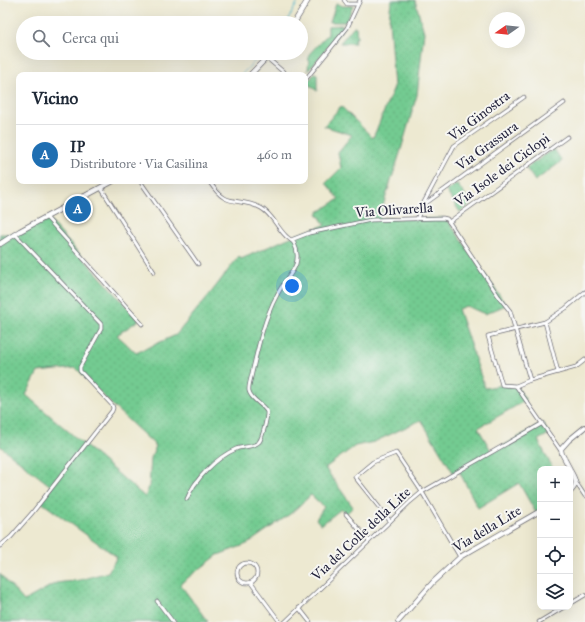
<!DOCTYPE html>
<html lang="it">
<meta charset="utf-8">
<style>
:root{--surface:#fff;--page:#f2f2f3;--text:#1f2937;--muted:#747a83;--line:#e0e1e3;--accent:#1f6fb2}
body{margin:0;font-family:"IM FELL Great Primer",serif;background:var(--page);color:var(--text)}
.controls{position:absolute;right:12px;bottom:12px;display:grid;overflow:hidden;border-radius:8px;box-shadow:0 4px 16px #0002}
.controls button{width:36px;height:36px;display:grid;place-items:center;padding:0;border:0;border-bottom:1px solid var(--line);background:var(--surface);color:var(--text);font:20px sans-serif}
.compass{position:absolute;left:489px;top:12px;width:36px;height:36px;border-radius:50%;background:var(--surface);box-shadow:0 4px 16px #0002;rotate:256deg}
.you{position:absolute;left:292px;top:286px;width:14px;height:14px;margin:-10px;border:3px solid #fff;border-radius:50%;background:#1a73e8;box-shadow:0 0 0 6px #1a73e833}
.badge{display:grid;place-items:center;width:26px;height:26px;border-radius:50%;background:var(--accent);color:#fff;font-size:13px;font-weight:700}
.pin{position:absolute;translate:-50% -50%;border:2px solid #fff;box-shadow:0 1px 4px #0006}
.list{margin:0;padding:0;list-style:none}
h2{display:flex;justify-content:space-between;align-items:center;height:52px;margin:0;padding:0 16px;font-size:17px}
h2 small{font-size:13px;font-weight:400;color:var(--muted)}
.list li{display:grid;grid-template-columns:26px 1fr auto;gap:12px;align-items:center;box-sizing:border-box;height:60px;padding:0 16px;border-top:1px solid var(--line)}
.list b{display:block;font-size:15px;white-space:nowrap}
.list p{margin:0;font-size:13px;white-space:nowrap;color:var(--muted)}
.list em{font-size:13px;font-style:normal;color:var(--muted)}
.icon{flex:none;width:22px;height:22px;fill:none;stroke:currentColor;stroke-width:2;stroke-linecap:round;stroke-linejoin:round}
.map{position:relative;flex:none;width:585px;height:622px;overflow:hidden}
.search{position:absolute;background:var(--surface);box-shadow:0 4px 16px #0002;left:16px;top:16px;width:292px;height:44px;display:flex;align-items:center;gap:10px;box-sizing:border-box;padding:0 14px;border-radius:22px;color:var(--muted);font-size:15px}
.panel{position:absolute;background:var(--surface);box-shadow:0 4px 16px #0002;left:16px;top:72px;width:292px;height:112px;border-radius:8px}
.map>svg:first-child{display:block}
</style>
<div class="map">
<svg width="585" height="622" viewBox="0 0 585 622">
<defs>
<pattern id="grass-dots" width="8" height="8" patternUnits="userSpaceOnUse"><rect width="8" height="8" fill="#73cb91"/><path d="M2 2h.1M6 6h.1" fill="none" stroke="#63ae7e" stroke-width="1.8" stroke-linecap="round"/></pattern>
<pattern id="park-tufts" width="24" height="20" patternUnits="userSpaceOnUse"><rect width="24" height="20" fill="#73cb91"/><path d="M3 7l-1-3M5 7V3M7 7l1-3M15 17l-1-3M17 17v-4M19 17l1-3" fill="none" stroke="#63ae7e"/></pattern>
</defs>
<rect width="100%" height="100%" fill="#f6f6f2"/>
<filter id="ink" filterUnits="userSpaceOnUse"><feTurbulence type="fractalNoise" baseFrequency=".025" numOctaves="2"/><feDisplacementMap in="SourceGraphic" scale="8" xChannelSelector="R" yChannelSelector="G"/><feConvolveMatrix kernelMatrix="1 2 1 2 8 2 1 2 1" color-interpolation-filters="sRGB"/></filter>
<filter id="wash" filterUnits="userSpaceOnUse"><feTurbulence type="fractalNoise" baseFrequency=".012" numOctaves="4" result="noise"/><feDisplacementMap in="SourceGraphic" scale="16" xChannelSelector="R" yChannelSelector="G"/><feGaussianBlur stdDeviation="0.9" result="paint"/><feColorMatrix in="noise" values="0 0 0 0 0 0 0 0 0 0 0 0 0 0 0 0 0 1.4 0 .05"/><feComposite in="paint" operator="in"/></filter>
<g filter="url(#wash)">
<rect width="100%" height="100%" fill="#ede9d1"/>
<g fill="url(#grass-dots)" stroke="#4a7666" fill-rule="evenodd">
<path d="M391 0H415L424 32 417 95 400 153 379 218 417 219 443 218 449 222 506 305 485 314 466 306 458 309 485 388 502 385 516 386 526 400 478 428 492 452 543 423 549 434 538 440 553 469H540V511L536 513 519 483 478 508 459 471 454 474 421 420 374 442 355 446 325 468 353 507 346 514 341 509 321 525 316 519 324 507 311 495 290 514 247 544 218 555 189 577 180 584 208 622H0V574L24 601 56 583 80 580 108 572 117 557 41 502 52 487 0 446V234H15L48 219 139 320 117 335 136 353 176 335 213 290 239 256 241 259 293 236 325 225 317 213 339 199 326 183 341 168 338 152 352 135 324 126 341 106 373 138 394 87 389 20ZM76 368 113 406 156 446 151 458 149 487 145 497 26 395 38 372Z"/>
<polygon points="336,4 338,4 342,6 353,6 346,22 330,22"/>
<polygon points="315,73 317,74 317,91 307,83"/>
<polygon points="554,149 562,161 535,181 526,168"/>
<polygon points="457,184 471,204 460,212 446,191"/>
</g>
<g fill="url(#park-tufts)" stroke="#4a7666">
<polygon points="343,25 343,27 340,32 308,71 309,54 328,34 328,26"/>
<polygon points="354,26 356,27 357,38 354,39 355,43 340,43"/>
</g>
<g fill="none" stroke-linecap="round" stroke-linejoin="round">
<g stroke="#4fb5ce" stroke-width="1">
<polyline points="286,23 299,0"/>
<polyline points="241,75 263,53"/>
</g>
</g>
</g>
<g filter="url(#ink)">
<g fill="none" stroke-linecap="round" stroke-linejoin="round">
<defs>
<g id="street">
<polyline points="344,0 347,4 358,4"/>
<polyline points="267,58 287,75"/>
<polyline points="305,80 347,28 360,0"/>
<polyline points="140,181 198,264"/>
<polyline points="101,188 154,272"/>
<polyline points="422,206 564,103"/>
<polyline points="46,217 142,324"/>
<polyline points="417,219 422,206 454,146 524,97"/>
<polyline points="449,222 567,137"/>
<polyline points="291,240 309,233 371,220 443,218 447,219 499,297 510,311 530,380"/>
<polyline points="585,292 566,308 545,322 488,336 502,385 516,386 530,380 576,367 585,360"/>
<polyline points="545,322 558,372"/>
<polyline points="516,386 561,451"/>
<polyline points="576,483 579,487 585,496"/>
<path d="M187 499C194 480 217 457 236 449 243 446 253 448 259 442 263 437 267 418 267 412 263 404 251 400 249 391 248 386 251 379 252 373 258 347 264 319 277 295 282 284 292 275 296 264 298 257 297 249 294 243 291 239 287 238 285 235 276 226 272 214 261 208 236 195 228 211 209 181"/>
<polyline points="346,514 369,541"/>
<polyline points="390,521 355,477 373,462 396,453 422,492 460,557"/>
<polyline points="0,546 11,537 32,513 112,411 113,408 112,405 80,371 80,367 101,329 101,324 15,234"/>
<circle cx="247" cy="573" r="10"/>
<polyline points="251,583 280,622"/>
<polyline points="157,601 173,622"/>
<polyline points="570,604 585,595"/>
<polyline points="299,608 310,622"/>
<polyline points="285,622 410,502 422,492 543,423"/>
<polyline points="539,622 564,607"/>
</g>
<g id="secondary">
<polyline points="570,469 562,454 561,449 569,440 585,427"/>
<path d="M570 470C575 479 579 484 570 492"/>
<polyline points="398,622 433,582 460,557 540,511"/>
</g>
<g id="primary">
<polyline points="294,23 308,0"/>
<polyline points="250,75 271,53"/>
<polyline points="0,244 20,231 113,181"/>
</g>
</defs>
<use href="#street" stroke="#696870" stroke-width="4.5"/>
<use href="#secondary" stroke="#696870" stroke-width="5.5"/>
<use href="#primary" stroke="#696870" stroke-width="6"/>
<use href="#street" stroke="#fff" stroke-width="3"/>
<use href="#secondary" stroke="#fff" stroke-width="4"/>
<use href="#primary" stroke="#fff" stroke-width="4.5"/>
</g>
</g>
<g text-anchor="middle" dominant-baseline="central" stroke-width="4" stroke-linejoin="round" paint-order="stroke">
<g font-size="14" fill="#22223b" stroke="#f6f6f2">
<text transform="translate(479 116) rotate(-37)">Via Ginostra</text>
<text transform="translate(487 146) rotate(-36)">Via Grassura</text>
<text transform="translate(502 170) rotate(-36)">Via Isole dei Ciclopi</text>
<text transform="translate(394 210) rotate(-4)">Via Olivarella</text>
<text transform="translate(487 529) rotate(-31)">Via della Lite</text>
<text transform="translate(361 534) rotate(-43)">Via del Colle della Lite</text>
</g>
</g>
</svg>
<div class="controls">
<button>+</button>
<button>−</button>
<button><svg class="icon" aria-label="locate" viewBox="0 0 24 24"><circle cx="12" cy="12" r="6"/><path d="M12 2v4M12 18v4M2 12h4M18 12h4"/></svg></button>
<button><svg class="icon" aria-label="layers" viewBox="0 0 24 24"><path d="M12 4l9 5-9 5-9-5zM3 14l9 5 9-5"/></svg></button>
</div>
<svg class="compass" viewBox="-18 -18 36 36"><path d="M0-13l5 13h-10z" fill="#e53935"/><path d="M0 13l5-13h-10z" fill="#747a83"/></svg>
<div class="you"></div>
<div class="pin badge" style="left:78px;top:209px">A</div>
<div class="search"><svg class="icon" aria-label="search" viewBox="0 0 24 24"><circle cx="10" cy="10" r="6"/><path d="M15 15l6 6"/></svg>Cerca qui</div>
<section class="panel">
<h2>Vicino<small></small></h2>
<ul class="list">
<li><span class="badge">A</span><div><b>IP</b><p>Distributore · Via Casilina</p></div><em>460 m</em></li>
</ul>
</section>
</div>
